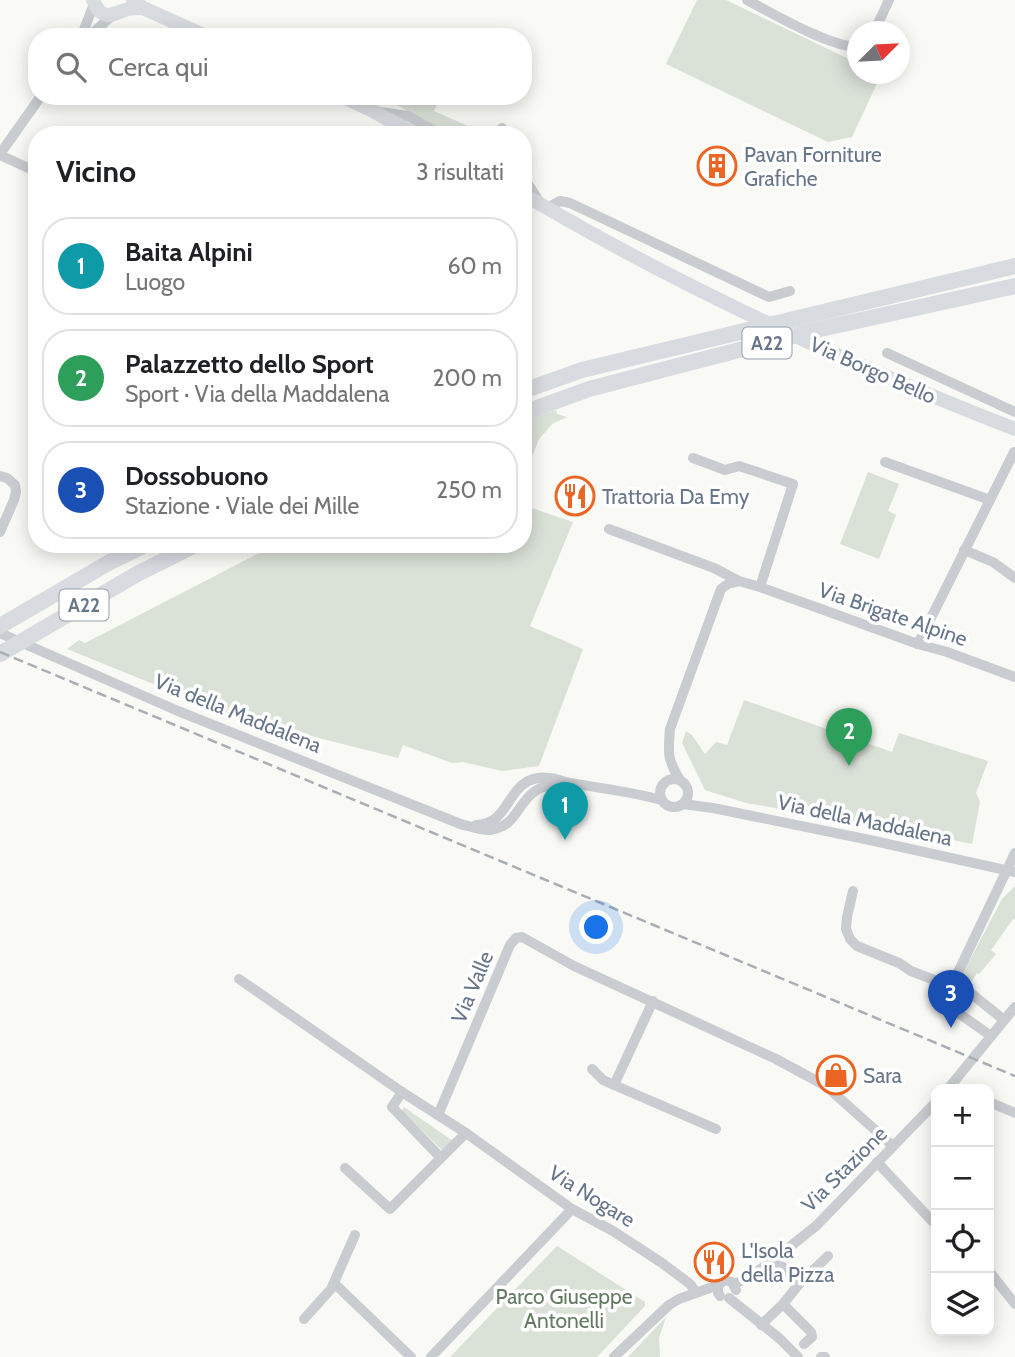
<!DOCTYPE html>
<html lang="it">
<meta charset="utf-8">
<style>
:root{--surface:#fff;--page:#f2f2f2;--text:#202124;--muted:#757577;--line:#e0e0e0;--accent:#eb6624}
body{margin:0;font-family:Cabin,sans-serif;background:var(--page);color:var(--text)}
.controls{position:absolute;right:21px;bottom:21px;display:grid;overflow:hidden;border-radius:14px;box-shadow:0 4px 18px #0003}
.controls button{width:63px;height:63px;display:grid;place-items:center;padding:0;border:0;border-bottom:2px solid var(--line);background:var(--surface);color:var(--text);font:35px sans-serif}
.compass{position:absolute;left:847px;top:21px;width:63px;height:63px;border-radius:50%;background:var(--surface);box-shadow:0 4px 18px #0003;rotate:66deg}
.you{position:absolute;left:597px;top:928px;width:24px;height:24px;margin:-18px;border:5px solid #fff;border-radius:50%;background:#1a73e8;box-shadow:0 0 0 10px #1a73e833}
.badge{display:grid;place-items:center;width:46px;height:46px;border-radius:50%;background:var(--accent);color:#fff;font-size:23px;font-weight:700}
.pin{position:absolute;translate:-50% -58px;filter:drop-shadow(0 2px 4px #0008)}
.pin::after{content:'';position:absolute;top:37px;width:24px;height:21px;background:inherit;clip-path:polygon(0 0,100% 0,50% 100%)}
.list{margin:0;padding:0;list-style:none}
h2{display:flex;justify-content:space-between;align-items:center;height:91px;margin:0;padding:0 28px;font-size:30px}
h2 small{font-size:23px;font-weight:400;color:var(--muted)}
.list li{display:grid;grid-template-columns:46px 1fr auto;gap:21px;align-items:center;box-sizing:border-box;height:98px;margin:0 14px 14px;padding:0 14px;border:2px solid var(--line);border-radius:28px}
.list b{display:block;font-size:26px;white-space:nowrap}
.list p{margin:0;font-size:23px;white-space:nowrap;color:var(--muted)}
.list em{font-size:23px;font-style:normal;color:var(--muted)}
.icon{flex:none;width:38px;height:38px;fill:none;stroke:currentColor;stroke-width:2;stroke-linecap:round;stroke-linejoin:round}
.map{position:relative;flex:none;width:1015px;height:1357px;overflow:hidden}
.search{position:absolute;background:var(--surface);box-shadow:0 4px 18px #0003;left:28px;top:28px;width:504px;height:77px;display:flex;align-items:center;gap:18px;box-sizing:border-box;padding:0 24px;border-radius:28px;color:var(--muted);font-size:26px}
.panel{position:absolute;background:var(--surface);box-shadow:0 4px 18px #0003;left:28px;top:126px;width:504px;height:427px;border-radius:28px}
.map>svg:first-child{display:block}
</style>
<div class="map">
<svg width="1015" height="1357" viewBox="0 0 1015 1357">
<rect width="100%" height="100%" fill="#f9f9f6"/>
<g fill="#dae1d7">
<polygon points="697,0 726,0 857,63 858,74 878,74 881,75 852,137 828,142 666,64"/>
<polygon points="380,96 409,102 431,101 437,104 434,111 484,133 482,135 452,135"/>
<polygon points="556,410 557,414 567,417 552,424 539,439 523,479 523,420"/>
<polygon points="868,472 899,484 888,511 896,515 879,559 840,544"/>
<polygon points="523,505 573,522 530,626 583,649 539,766 502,771 463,762 452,763 403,745 398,758 232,716 67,649 79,640 85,643 277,544 523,544"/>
<polygon points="744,700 892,752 899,733 988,761 976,793 980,802 972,844 873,824 746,803 705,790 682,743 686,731 692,735 705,754 716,742 727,745"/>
<polygon points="1015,886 1015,920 1013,919 991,950 996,954 979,974 977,973 972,981 962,975 1002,899"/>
<polygon points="404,1107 453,1141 443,1151 402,1111"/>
<polygon points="557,1246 645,1302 645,1306 597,1357 450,1357"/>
<polygon points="666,1317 659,1338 660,1357 628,1357"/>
</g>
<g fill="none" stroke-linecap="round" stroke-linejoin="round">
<g stroke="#c9ccd0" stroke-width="10">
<path d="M747 0C770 12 835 50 858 46"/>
<polyline points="874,32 889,0"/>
<polyline points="81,37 94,4"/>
<polyline points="88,37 113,15"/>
<polyline points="380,112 408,116 442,135"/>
<polyline points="496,135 502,128"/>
<polyline points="0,154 41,96"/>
<polyline points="0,155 37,172"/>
<polyline points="523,182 528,184 540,203"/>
<polyline points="547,208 560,201 570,203 769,297 790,291"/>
<polyline points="887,353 1015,412"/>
<polyline points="693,458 725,470 739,466 793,484 760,587"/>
<polyline points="885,462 990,500"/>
<polyline points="0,476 7,478 15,485 16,492 14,500 0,532"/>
<polyline points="609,529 714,568 739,581 760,587 918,644 947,652 1015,677"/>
<polyline points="964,550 993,562 1015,578"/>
<path d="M0 633 178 711 463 825C471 826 481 831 490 830 517 826 516 805 534 792 543 785 554 784 565 782"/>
<polyline points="918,644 1014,452"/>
<circle cx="674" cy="793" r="14"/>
<path d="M680 780C667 759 668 753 670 729L721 589 728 584 739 581"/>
<polyline points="683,804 713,808 865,839 1015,872"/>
<path d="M476 825C507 824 506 793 528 781 535 778 542 777 549 778 557 778 563 782 570 783 601 788 632 792 662 800"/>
<polyline points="853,891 847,917 846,929 850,939 857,946 899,963 911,971 973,995 1004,1020"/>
<polyline points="239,979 402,1092 466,1133 572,1209 613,1231 662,1263 690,1284 696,1292"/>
<polyline points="951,987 1015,853"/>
<path d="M973 995C961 992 956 1001 957 1012L991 1036"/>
<polyline points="592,1069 603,1080 614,1085 716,1129"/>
<polyline points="614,1085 653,1001"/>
<polyline points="948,1089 1015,1007"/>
<polyline points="402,1092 392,1107 441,1158"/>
<polyline points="989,1102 1015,1113"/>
<polyline points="438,1115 510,945 516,938 522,937 574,966 776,1059 826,1086 893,1146"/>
<polyline points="877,1162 933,1222 936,1223"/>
<polyline points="345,1168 390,1209 466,1133"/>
<polyline points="774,1259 800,1283"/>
<polyline points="989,1271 1015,1304"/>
<polyline points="334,1283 411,1357"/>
<polyline points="734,1284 746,1279 772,1261 816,1226 936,1102"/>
<polyline points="720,1296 718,1293 718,1286 724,1280 732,1282 736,1290"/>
<polyline points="729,1298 779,1338 798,1357"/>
<polyline points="783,1304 811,1332 812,1337 804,1344"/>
<polyline points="304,1319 331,1289 355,1235"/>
<polyline points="761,1325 783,1304 800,1283 828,1256"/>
<polyline points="431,1357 572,1209"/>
<polyline points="614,1357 669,1305 679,1299 718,1285"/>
<polyline points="821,1357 825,1357"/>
</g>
<g stroke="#d8dbe0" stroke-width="14">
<path d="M93 0C101 20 110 16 125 10 130 8 137 8 143 8"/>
<polyline points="133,0 143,8 208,37"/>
<polyline points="341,96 373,111 417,135"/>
<path d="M523 194C680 287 845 363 1015 429"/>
</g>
<g stroke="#d8dbe0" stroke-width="16">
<polyline points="523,391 582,370 1015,266"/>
<polyline points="523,413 589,389 816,330 1015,286"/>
<polyline points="0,626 110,562 147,544"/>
<polyline points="0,654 137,574 197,544"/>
</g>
<polyline stroke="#a9aeb5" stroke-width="2.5" stroke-dasharray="10 5" stroke-linecap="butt" points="0,652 1015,1076"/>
</g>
<defs>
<symbol id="building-ring" viewBox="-11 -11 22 22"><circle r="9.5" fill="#fff" stroke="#eb6624" stroke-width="1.5"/><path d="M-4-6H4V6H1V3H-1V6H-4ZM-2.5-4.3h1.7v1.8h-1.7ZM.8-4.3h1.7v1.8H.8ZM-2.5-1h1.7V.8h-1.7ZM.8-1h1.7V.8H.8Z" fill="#eb6624"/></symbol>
<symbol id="restaurant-ring" viewBox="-11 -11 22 22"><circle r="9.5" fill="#fff" stroke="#eb6624" stroke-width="1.5"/><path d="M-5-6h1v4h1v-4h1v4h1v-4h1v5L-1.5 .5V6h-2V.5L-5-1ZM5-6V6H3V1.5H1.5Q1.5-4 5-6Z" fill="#eb6624"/></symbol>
<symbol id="shop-ring" viewBox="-11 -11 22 22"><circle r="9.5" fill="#fff" stroke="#eb6624" stroke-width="1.5"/><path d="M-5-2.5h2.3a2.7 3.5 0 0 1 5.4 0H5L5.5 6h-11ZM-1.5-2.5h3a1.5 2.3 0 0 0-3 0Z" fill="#eb6624"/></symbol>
</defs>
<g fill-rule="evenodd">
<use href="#building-ring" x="695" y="144" width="44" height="44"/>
<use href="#restaurant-ring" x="553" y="474" width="44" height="44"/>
<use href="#shop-ring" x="814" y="1053" width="44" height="44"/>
<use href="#restaurant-ring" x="692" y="1240" width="44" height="44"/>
</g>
<g text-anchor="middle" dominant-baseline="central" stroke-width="7" stroke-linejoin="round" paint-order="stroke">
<g fill="#fff" stroke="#959fac" stroke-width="2">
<rect x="742.5" y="327.5" width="49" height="31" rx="5"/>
<rect x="59.5" y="589.5" width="49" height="31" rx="5"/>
</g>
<g font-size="19" font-weight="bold" fill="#677689">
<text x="767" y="343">A22</text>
<text x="84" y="605">A22</text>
</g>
<g font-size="21" fill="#677689" stroke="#fff" text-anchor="start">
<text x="744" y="154">Pavan Forniture<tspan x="744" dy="24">Grafiche</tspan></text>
<text x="602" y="496">Trattoria Da Emy</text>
<text x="863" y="1075">Sara</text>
<text x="741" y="1250">L'Isola<tspan x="741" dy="24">della Pizza</tspan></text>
</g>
<g font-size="21" fill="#677689" stroke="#fff">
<text transform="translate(873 370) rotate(24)">Via Borgo Bello</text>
<text transform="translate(893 614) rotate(19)">Via Brigate Alpine</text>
<text transform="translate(238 713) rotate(22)">Via della Maddalena</text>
<text transform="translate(865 820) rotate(12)">Via della Maddalena</text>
<text transform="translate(472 987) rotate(-67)">Via Valle</text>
<text transform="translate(844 1169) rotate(-45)">Via Stazione</text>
<text transform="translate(592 1196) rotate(32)">Via Nogare</text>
</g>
<g font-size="21" fill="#647a62" stroke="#fff">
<text x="564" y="1296">Parco Giuseppe<tspan x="564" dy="24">Antonelli</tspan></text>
</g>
</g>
</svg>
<div class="controls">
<button>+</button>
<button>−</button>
<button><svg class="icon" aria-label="locate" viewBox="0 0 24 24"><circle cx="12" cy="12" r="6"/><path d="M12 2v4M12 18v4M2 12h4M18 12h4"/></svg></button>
<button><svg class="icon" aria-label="layers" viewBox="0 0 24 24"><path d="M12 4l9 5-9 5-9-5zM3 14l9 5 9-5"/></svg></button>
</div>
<svg class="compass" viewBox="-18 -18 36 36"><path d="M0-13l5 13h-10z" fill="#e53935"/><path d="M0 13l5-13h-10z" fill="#757577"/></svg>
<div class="you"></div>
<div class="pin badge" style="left:565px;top:840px;background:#0f9aa8">1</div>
<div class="pin badge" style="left:849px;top:766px;background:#2e9e5b">2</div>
<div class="pin badge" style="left:951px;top:1028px;background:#1a4fb4">3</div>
<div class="search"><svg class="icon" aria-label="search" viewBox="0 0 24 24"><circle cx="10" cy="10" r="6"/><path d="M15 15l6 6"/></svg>Cerca qui</div>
<section class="panel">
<h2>Vicino<small>3 risultati</small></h2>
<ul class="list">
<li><span class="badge" style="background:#0f9aa8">1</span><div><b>Baita Alpini</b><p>Luogo</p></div><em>60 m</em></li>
<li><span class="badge" style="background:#2e9e5b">2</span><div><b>Palazzetto dello Sport</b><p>Sport · Via della Maddalena</p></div><em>200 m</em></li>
<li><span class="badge" style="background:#1a4fb4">3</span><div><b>Dossobuono</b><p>Stazione · Viale dei Mille</p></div><em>250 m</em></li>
</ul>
</section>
</div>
